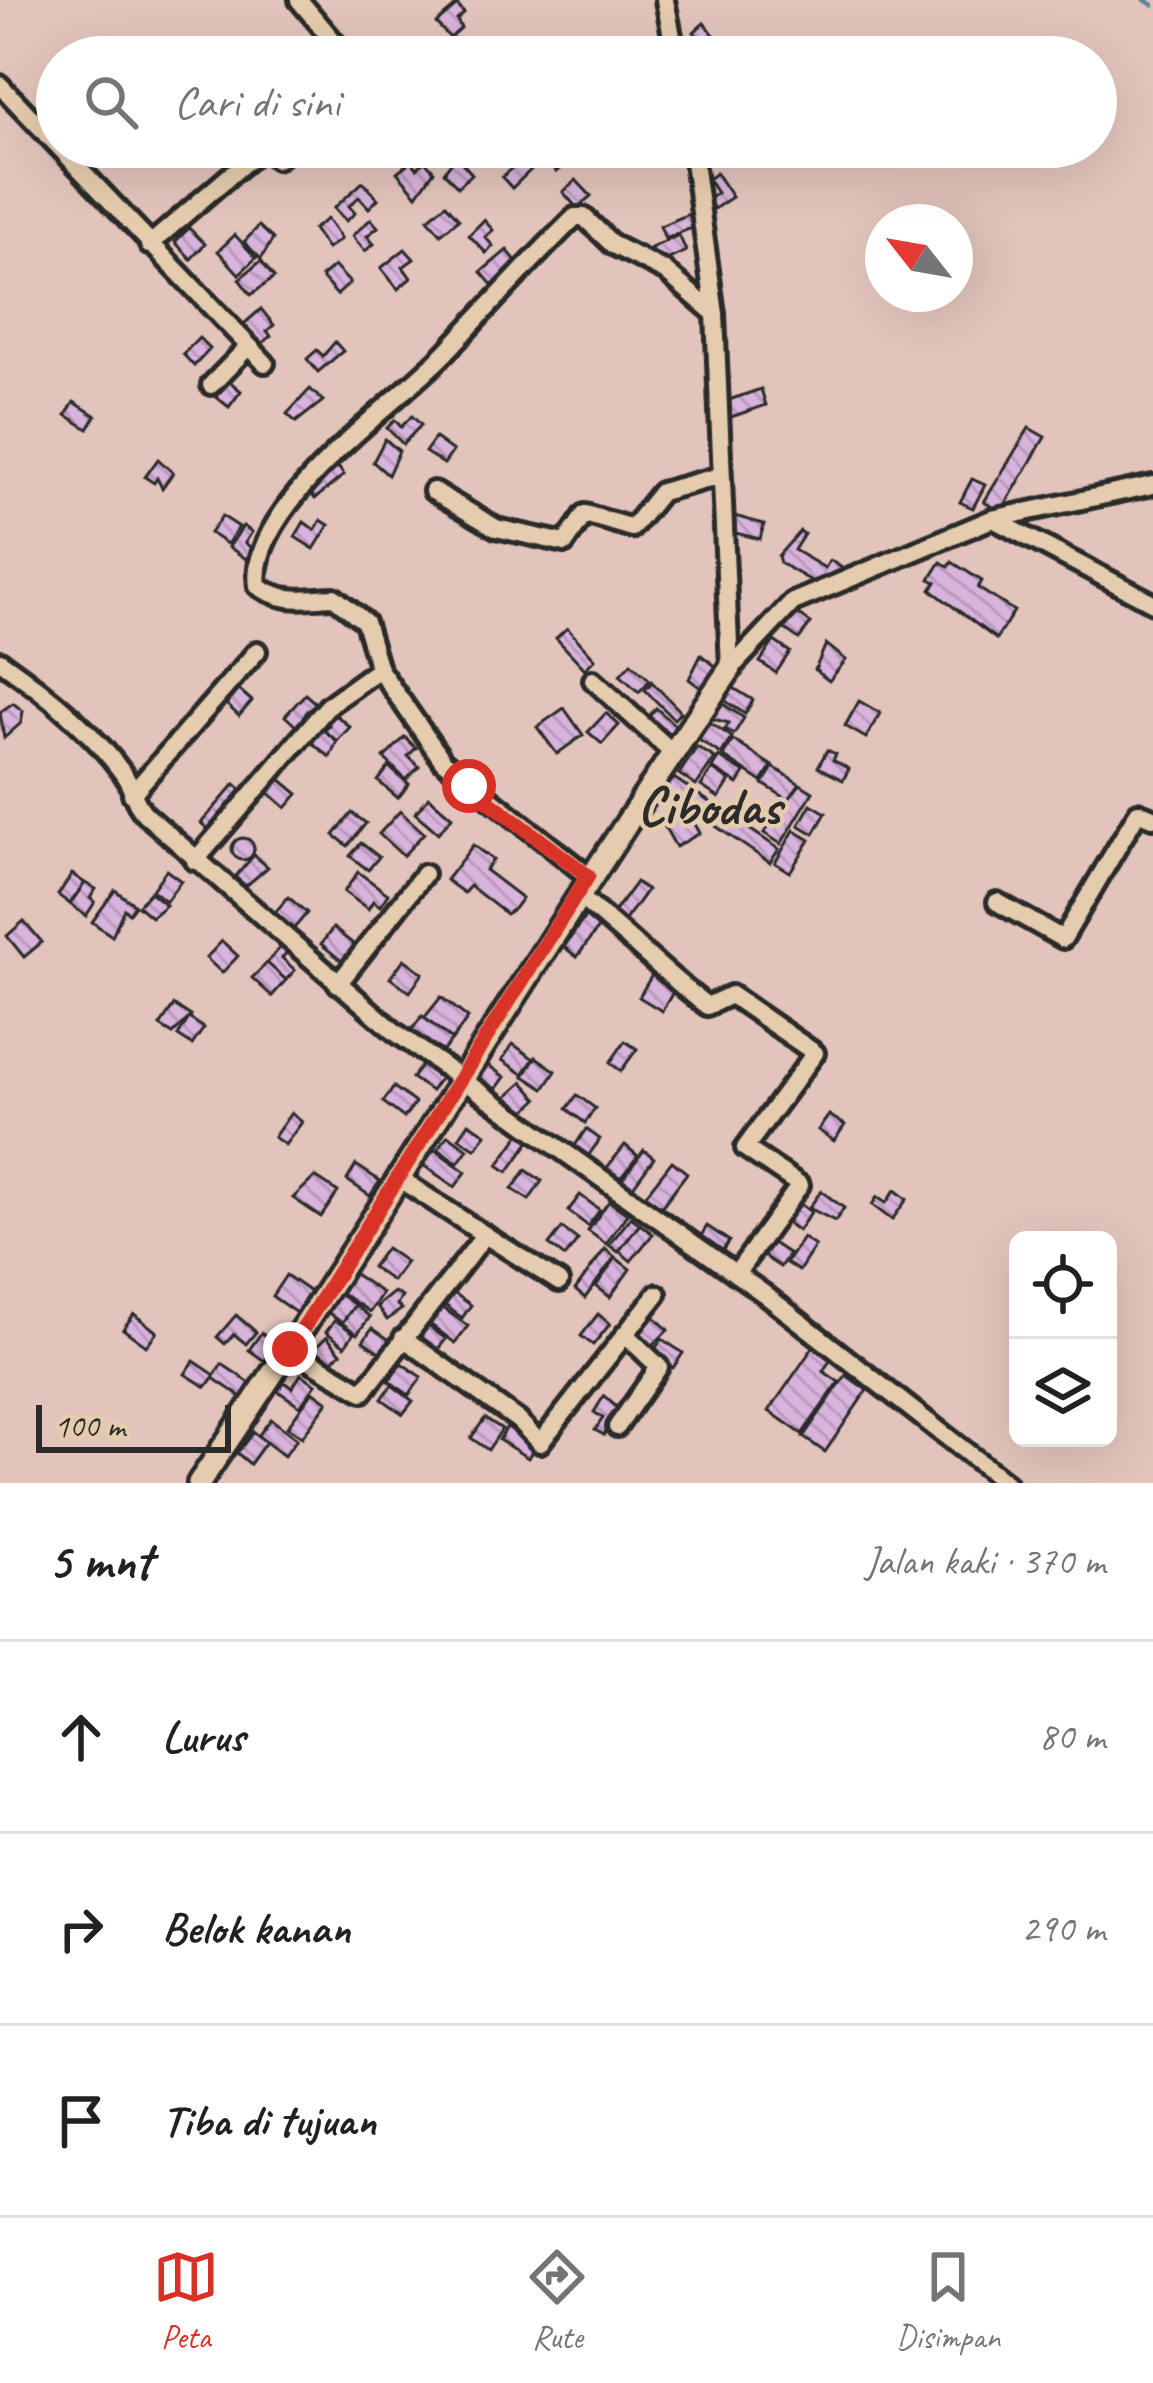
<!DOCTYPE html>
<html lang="id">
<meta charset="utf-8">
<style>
:root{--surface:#fff;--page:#f6f6f6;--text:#202124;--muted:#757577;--line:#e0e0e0;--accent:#d93025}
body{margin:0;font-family:Caveat,sans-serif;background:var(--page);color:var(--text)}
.controls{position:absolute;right:36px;bottom:36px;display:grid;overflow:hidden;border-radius:18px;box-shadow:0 12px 48px #0002}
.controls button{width:108px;height:108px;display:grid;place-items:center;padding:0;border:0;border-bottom:3px solid var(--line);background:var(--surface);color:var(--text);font:60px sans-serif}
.compass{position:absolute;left:865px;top:204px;width:108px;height:108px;border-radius:50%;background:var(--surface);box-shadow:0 12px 48px #0002;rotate:301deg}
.scale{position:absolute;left:36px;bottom:30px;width:195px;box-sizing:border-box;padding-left:12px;border:6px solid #2b2b2b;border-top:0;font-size:33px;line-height:42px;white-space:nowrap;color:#2b2b2b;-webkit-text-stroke:9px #e6ccae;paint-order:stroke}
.stop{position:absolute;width:36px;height:36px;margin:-27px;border:9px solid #d93025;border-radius:50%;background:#fff}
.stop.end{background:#d93025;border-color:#fff;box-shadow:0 3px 12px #0008}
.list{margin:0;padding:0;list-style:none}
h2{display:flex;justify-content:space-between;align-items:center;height:156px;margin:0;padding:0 48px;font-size:51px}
h2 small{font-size:39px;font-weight:400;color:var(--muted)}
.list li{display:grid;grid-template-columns:78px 1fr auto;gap:36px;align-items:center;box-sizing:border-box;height:192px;padding:0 48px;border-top:3px solid var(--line)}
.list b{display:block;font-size:45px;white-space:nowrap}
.list em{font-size:39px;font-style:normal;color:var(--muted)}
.icon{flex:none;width:66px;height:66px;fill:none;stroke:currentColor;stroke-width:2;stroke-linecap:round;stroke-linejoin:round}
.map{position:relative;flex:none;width:1153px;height:1483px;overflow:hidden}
.search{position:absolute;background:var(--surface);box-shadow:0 12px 48px #0002;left:36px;right:36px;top:36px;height:132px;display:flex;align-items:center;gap:30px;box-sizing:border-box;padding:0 42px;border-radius:66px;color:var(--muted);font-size:45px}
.sheet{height:732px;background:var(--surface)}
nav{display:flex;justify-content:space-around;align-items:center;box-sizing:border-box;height:168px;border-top:3px solid var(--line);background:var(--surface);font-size:33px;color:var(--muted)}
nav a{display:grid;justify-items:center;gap:6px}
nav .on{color:var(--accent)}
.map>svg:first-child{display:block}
</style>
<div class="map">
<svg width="1153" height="1483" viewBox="0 0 1153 1483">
<defs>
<pattern id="building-back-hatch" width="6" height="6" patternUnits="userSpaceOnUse" patternTransform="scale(3)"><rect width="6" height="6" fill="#d8b3db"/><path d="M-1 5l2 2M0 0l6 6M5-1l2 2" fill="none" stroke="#ba9abc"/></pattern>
</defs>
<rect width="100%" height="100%" fill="#e2c4bc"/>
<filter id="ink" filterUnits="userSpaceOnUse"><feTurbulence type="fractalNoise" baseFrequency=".00833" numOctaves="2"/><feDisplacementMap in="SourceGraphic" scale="24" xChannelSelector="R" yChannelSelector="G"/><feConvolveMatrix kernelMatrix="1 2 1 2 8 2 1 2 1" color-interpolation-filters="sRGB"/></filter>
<g filter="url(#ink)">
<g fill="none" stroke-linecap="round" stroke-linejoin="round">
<polyline stroke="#5c8795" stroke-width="4.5" points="1145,0 1153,5"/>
</g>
<g fill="url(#building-back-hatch)" stroke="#2b2b2b" stroke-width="3">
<polygon points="457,5 464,13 457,20 461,28 450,38 436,23"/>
<polygon points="704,23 722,44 712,53 694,32"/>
<polygon points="553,147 559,155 568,148 575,156 556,172 546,153"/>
<polygon points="530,151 539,162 512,188 502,177"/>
<polygon points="456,156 472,174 458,187 444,172"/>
<polygon points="411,161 417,168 425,161 434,171 417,195 397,172"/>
<polygon points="716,173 732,197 714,209 708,199 717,193 708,179"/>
<polygon points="576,180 591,196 577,208 563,192"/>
<polygon points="363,182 378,199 369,208 359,197 349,206 355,213 346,221 334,208"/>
<polygon points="446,204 459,219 441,234 428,219"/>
<polygon points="689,214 694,227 665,239 660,226"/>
<polygon points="327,219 341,239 327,249 313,229"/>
<polygon points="371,219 378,227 367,236 374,244 365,251 352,236"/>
<polygon points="484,220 493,230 485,237 493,246 486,253 469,235"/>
<polygon points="259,226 273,239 261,259 244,242"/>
<polygon points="189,228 205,244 191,259 175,242"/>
<polygon points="235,235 256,258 239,274 218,251"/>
<polygon points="679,235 686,251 658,264 651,248"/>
<polygon points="405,249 414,259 403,267 411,278 398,289 381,268"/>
<polygon points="507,250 519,264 493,286 481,272"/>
<polygon points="261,261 274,278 251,295 239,279"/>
<polygon points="334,266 350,283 337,295 321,277"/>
<polygon points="261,309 274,325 267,331 271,336 254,350 237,330"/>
<polygon points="199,338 210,349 194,366 183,354"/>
<polygon points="335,342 343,351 318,372 307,359 317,350 323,356"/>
<polygon points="228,380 241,391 229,407 215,396"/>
<polygon points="310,389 323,401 296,422 287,414"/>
<polygon points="761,389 766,405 731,417 726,401"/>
<polygon points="74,402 96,416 88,429 66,415"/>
<polygon points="412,416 421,425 403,444 387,428 395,420 401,427"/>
<polygon points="1029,428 1045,437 1001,512 984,502"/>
<polygon points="435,438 453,451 444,464 425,452"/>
<polygon points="385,439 399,451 388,475 373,462"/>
<polygon points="158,459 173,473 162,488 157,478 154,483 145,477"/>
<polygon points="335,463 344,475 315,499 306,488"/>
<polygon points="972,479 985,485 973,508 960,502"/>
<polygon points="727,514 764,524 760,539 723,530"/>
<polygon points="222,516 239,527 227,544 210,533"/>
<polygon points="321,520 329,525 314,549 295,537 304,522 315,530"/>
<polygon points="243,526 252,532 245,543 253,549 246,559 229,547"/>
<polygon points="800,531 804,534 794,550 825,568 830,560 848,572 822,587 780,563 778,556"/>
<polygon points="941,562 949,567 952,562 982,581 978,588 1014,611 996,639 931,590 936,582 930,579"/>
<polygon points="794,611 811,623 799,639 782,627"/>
<polygon points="567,628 595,659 585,669 556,638"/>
<polygon points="774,641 790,652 776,673 760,662"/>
<polygon points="826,644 846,660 829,681 815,670"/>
<polygon points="701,655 722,671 706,692 689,679"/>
<polygon points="631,663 650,680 639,692 620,675"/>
<polygon points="652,682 681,712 674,719 645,690"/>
<polygon points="732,687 753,700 745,714 724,700"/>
<polygon points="237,688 252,701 239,716 224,702"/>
<polygon points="305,694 320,707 312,715 307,711 299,729 285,716"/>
<polygon points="859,701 880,713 866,738 845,726"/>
<polygon points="720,702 744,718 734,734 725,729 729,723 709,718"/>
<polygon points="13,703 23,711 21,723 4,738 0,712"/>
<polygon points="564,708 583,735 557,754 537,727"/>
<polygon points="656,708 678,728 665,741 644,722"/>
<polygon points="330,710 350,727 337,741 324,731 329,725 322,720"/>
<polygon points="606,713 619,725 602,744 588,732"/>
<polygon points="705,719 732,737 721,754 694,737"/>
<polygon points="317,725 337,741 330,757 306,738"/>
<polygon points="405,737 416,748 408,756 419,767 406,780 384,758"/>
<polygon points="733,740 772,766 762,782 723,756"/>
<polygon points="697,747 715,758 696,786 679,774"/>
<polygon points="827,750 836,754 833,760 849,769 843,780 818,767"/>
<polygon points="719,757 745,773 738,784 712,768"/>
<polygon points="389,767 409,784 398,798 378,781"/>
<polygon points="773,767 800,784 789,800 763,784"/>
<polygon points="712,769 730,781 719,798 701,786"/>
<polygon points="274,774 298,794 286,808 263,788"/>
<polygon points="674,778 779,849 770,863 664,791"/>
<polygon points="235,784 247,795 213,833 201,823"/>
<polygon points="800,784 813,792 781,844 764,833"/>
<polygon points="429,797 452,817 438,833 415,813"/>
<polygon points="811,804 826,813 814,834 799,825"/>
<polygon points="400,811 424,833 403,856 379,834"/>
<polygon points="688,812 700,833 676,847 664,826"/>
<polygon points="352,813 366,823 348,846 334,835"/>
<polygon points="794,830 810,840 790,872 775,863"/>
<circle cx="243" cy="849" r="11"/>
<polygon points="361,843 379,857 368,870 350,856"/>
<polygon points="473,845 493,860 485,870 522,898 514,909 506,914 470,886 464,893 446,880"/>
<polygon points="254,855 268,867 246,886 235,877"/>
<polygon points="166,870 181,881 166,901 152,890"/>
<polygon points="358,872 388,894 380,906 373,901 368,909 344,892"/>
<polygon points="72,874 85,883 70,904 58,895"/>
<polygon points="636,882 647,890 623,923 612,915"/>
<polygon points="85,883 96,889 90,898 95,902 86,916 70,904"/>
<polygon points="115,890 135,905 129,913 124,909 112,936 92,922"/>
<polygon points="150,892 166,905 151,917 138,906"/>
<polygon points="288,897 307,913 291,932 272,916"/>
<polygon points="590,910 604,920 577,957 564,947"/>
<polygon points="24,921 42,942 24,957 7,936"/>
<polygon points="333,928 362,951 349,967 321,944"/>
<polygon points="222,941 238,956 222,973 206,958"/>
<polygon points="284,943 290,949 282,958 295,970 286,980 267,963"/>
<polygon points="404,959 423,973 410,992 390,978"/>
<polygon points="267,963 286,980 272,996 252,978"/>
<polygon points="653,973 676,987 662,1011 639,997"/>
<polygon points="441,997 468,1018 452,1040 424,1018"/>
<polygon points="174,1005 191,1016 173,1034 160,1026"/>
<polygon points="422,1016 452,1040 436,1059 407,1036"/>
<polygon points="189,1018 204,1028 192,1045 178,1036"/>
<polygon points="625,1041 637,1049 621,1071 610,1063"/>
<polygon points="513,1044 534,1059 523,1074 502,1060"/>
<polygon points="536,1057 556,1071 544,1089 524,1076"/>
<polygon points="422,1065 440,1078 431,1091 412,1078"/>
<polygon points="488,1065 505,1077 494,1092 477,1080"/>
<polygon points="523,1082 538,1099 521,1115 505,1098"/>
<polygon points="394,1087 415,1103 404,1118 383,1102"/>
<polygon points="577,1095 595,1108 585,1123 567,1109"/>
<polygon points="291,1113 302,1122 285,1145 274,1137"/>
<polygon points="829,1115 845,1125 834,1141 818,1130"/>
<polygon points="469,1123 486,1134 476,1149 459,1138"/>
<polygon points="586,1129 600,1139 586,1159 572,1150"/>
<polygon points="520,1134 530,1141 508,1172 498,1165"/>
<polygon points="448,1135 468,1149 458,1163 438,1149"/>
<polygon points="625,1145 638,1156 618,1181 605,1170"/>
<polygon points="434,1149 466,1172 455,1187 423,1165"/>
<polygon points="644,1150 654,1158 627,1195 616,1187"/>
<polygon points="672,1161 687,1173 656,1214 640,1202"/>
<polygon points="356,1165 380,1181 370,1196 347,1180"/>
<polygon points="526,1170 542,1181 529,1200 512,1189"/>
<polygon points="315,1177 338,1192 321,1217 293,1198"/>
<polygon points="895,1190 907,1199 892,1220 872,1205 877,1197 886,1203"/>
<polygon points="821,1191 844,1208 835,1221 809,1208"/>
<polygon points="580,1195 600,1210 588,1226 568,1211"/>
<polygon points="792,1198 811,1212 798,1231 779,1217"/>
<polygon points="609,1201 627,1214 606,1244 588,1231"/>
<polygon points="631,1217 640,1224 618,1252 609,1245"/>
<polygon points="640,1224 653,1234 631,1261 619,1251"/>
<polygon points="707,1226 729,1241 720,1254 699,1239"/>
<polygon points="562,1228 578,1240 565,1257 549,1245"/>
<polygon points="765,1238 789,1254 780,1267 756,1251"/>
<polygon points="803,1238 815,1246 799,1271 786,1263"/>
<polygon points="386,1248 406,1262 392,1281 372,1267"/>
<polygon points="605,1249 615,1257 585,1298 575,1290"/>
<polygon points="616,1258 630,1269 610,1297 596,1286"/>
<polygon points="351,1272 382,1293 370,1312 338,1291"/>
<polygon points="286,1275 310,1292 296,1313 272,1296"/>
<polygon points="451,1291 471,1305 462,1318 442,1303"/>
<polygon points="394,1292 402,1297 397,1305 402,1309 387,1320 377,1306"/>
<polygon points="338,1293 355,1305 342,1323 325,1310"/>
<polygon points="355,1305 370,1317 357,1334 342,1323"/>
<polygon points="439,1305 468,1326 455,1343 427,1322"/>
<polygon points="651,1313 668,1330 649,1349 632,1332"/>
<polygon points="134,1314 157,1332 146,1346 123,1329"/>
<polygon points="598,1314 610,1324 593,1345 581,1336"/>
<polygon points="236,1315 256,1332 246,1344 234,1334 225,1344 217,1337"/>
<polygon points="335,1320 354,1333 345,1346 326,1332"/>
<polygon points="427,1325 446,1339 434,1354 416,1339"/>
<polygon points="372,1328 397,1345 388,1358 363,1341"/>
<polygon points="261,1333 285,1350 273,1367 249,1350"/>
<polygon points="327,1337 341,1353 324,1369 309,1353"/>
<polygon points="662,1339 683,1353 673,1368 652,1353"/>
<polygon points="818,1340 836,1352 823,1371 839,1382 802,1434 769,1411"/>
<polygon points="194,1361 215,1375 206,1387 185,1374"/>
<polygon points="401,1363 422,1377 409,1395 389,1381"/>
<polygon points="222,1364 256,1387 247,1401 213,1378"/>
<polygon points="301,1374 316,1384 300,1406 278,1391 284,1382 292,1388"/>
<polygon points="846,1375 867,1390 825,1452 803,1437"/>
<polygon points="392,1385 413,1401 403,1414 382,1399"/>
<polygon points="313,1391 328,1402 302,1437 287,1427"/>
<polygon points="604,1396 620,1410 604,1435 595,1430 603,1418 594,1412"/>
<polygon points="485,1418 502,1429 488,1450 471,1438"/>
<polygon points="271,1419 297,1439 284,1456 258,1436"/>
<polygon points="507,1427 536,1444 528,1458 499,1440"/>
<polygon points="253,1432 266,1442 250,1464 237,1453"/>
</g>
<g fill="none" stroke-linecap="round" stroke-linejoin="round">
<defs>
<g id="minor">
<polyline points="299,0 347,57"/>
<polyline points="665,0 676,57"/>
<polyline points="0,85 57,145"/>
<polyline points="59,147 265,363"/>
<polyline points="692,147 715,314 730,669"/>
<polyline points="149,245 262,148 277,159 293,147"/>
<polyline points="211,385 247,348"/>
<polyline points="433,491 496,528 565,543 585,514 632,528 661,492 720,476"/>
<polyline points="993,519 1153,603"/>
<path d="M0 661C43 691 94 732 124 775 134 789 133 803 146 815L395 1032 763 1293 1006 1483"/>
<polyline points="730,669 793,602 992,519 1153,485"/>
<polyline points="593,680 673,753"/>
<polyline points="132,794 257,651"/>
<polyline points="195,861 329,705 379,669"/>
<path d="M588 876 443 761 379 669 365 622 334 597C305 598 285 604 258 586 246 506 399 403 448 350 490 305 531 260 575 217H584L613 245 665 271 715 314"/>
<path d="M577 895C623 931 660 970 707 1006L731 995 815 1053 745 1148 800 1185 736 1274"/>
<polyline points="997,902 1063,939 1138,812 1153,818"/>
<polyline points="338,984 424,874"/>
<polyline points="485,1235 559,1282"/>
<polyline points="403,1338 518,1420 540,1443 657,1294"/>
<polyline points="290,1349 363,1392 485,1235 400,1179"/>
<polyline points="617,1427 659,1367 625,1334"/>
</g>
<path id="major" d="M199 1483C382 1215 547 936 730 669"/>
</defs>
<use href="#minor" stroke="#2b2b2b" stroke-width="26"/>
<use href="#major" stroke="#2b2b2b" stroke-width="30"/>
<use href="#minor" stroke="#e6ccae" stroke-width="16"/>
<use href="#major" stroke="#e6ccae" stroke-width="21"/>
</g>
</g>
<g fill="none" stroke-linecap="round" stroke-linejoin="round" filter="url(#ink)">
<polyline stroke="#d93025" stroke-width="15" points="290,1349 588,876 469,786"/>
</g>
<g text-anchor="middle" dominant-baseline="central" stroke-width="9" stroke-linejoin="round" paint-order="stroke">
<g font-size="54" font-weight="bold" fill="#2b2b2b" stroke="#e6ccae">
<text x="709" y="806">Cibodas</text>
</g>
</g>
</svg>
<div class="controls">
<button><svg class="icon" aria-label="locate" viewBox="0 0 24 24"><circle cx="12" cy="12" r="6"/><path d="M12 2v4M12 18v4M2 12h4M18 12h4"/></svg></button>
<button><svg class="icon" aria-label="layers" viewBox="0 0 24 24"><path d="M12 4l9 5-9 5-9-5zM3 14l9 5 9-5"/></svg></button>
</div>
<svg class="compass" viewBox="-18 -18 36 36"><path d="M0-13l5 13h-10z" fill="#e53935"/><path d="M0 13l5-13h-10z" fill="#757577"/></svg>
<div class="scale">100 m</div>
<div class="stop" style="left:469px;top:786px"></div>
<div class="stop end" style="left:290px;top:1349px"></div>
<div class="search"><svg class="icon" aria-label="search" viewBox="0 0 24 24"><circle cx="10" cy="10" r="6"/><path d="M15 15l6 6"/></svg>Cari di sini</div>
</div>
<section class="sheet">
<h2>5 mnt<small>Jalan kaki · 370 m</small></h2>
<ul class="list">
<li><svg class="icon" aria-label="ahead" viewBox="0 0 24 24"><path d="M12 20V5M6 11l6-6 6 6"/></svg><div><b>Lurus</b></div><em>80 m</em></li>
<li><svg class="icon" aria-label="right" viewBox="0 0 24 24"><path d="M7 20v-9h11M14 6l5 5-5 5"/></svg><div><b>Belok kanan</b></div><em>290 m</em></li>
<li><svg class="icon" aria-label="arrive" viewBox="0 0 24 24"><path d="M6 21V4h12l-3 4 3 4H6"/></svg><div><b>Tiba di tujuan</b></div></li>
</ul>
</section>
<nav>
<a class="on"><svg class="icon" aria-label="map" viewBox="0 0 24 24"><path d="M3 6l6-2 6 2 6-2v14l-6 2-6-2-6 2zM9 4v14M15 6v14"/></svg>Peta</a>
<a><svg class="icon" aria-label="directions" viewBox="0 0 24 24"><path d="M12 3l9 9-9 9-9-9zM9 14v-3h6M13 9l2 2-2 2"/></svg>Rute</a>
<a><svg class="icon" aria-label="saved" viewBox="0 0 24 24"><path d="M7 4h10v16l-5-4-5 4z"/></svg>Disimpan</a>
</nav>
